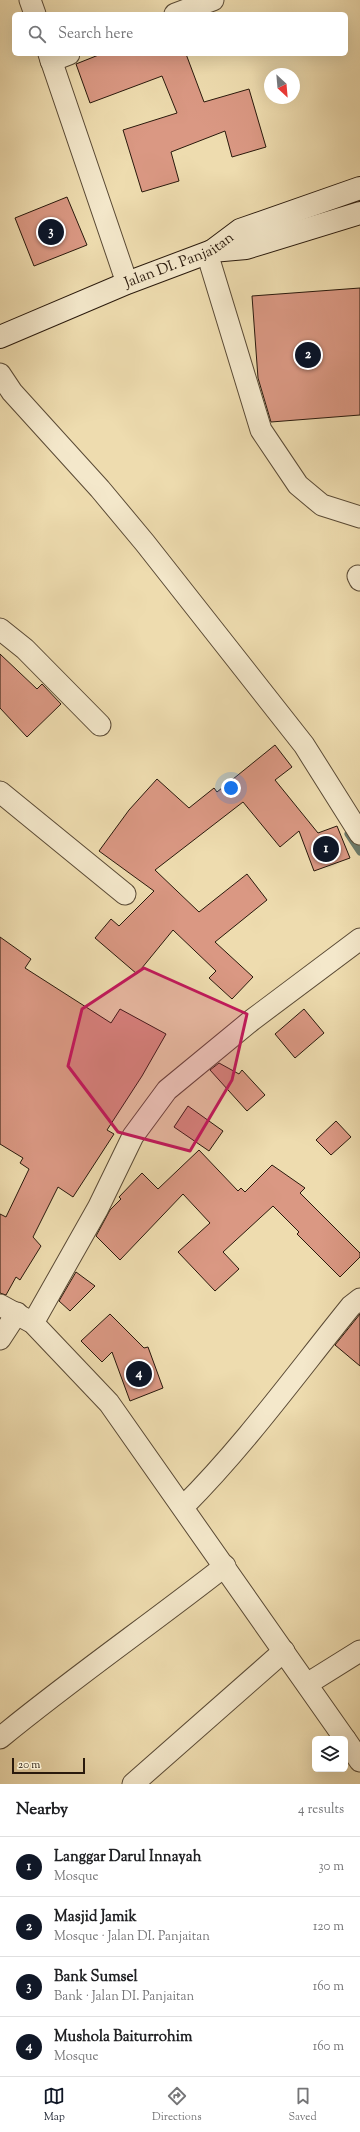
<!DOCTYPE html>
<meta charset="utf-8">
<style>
:root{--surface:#fff;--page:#f2f2f2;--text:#202124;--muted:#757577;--line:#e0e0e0;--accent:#111827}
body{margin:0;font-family:"Sorts Mill Goudy",serif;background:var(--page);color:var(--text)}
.controls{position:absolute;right:12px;bottom:12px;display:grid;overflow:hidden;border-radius:6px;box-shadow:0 4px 16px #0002}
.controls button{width:36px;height:36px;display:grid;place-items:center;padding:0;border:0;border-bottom:1px solid var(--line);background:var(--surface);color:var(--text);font:20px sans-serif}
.compass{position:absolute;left:264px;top:68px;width:36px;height:36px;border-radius:50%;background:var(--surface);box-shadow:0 4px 16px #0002;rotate:154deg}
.scale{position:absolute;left:12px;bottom:10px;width:73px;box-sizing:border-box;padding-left:4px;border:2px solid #29190c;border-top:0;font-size:11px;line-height:14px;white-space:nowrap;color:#29190c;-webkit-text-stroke:3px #f4e8cb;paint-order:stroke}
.you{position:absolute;left:231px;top:788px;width:14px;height:14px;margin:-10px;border:3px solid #fff;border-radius:50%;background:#1a73e8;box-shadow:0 0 0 6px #1a73e833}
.badge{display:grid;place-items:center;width:26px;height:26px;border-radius:50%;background:var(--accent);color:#fff;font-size:13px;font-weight:700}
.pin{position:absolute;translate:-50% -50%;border:2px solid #fff;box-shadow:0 1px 4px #0006}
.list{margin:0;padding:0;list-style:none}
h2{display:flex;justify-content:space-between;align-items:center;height:52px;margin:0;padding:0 16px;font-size:17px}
h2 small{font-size:13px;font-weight:400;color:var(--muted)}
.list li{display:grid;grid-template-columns:26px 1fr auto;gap:12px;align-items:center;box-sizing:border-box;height:60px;padding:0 16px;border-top:1px solid var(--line)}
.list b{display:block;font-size:15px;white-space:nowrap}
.list p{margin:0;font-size:13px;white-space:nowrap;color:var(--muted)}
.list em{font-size:13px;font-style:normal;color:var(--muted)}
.icon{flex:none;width:22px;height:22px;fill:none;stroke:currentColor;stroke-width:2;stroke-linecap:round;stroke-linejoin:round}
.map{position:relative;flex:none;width:360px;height:1784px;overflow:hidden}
.search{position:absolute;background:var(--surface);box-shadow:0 4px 16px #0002;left:12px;right:12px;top:12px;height:44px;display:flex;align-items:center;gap:10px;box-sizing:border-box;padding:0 14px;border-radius:6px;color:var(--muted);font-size:15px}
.sheet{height:292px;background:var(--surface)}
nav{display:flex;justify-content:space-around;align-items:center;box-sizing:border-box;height:56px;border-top:1px solid var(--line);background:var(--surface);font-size:11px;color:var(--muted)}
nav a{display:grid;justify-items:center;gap:2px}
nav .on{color:var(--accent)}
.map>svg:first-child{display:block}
</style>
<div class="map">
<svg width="360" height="1784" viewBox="0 0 360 1784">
<rect width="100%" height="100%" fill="#eedcaf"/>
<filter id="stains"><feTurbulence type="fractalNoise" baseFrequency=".005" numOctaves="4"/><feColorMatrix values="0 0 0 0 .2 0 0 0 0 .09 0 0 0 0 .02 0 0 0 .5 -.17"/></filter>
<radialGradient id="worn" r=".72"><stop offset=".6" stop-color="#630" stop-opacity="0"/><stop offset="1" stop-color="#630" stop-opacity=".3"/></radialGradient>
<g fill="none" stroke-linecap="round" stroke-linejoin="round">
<polyline stroke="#6c7b6b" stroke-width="7" points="348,834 360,852"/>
</g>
<g fill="#da9883" stroke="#29190c">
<polygon points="101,54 186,54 204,102 249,89 266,147 232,157 225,131 171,152 179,181 142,192 123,130 177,113 162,76 90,103 76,64"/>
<polygon points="67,197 87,245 34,266 15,218"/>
<polygon points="360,288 360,415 271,422 258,378 252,296"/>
<polygon points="0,654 37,689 42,684 61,704 27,737 0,708"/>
<polygon points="275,745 292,767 275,780 318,833 337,826 350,858 314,871 299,831 280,847 243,802 155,870 199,912 247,874 267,900 215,942 253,977 232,999 209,978 216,971 173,930 137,974 95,938 111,919 119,926 154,891 99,851 129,810 157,779 189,808 214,788 217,792"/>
<polygon points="0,937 31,959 25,968 111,1023 120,1009 166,1034 142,1076 107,1130 114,1134 73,1197 58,1187 33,1237 41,1246 20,1280 16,1277 6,1295 0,1293 0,1214 6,1217 29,1169 20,1163 23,1158 0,1144"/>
<polygon points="304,1009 324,1033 295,1058 275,1034"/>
<polygon points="219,1063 239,1074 242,1070 265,1095 247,1111 210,1070"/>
<polygon points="188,1106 223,1131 209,1151 174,1127"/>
<polygon points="336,1121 351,1137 331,1155 316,1140"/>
<polygon points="199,1150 238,1191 241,1188 245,1192 272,1165 305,1188 300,1193 360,1253 360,1257 340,1277 297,1234 299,1232 273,1206 223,1252 239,1269 215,1291 178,1252 210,1223 183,1194 120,1260 96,1236 110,1210 121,1199 119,1197 142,1173 158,1189"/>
<polygon points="76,1272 95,1286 70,1311 59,1301"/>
<polygon points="110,1314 144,1348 148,1347 163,1388 130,1401 112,1352 102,1362 81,1341"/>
<polygon points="360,1314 360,1366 335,1345"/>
</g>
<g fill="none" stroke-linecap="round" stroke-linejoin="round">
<defs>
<g id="street">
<polyline points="30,0 35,14"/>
<polyline points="175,14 213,0"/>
<polyline points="49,54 127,283"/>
<polyline points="51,61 69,54"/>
<polyline points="207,253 261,430 298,485 322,505 360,517"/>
<polyline points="0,374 12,392 100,489 145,543 304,745 360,834"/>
<polyline points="358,576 360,580"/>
<polyline points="0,629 25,649 100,725"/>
<polyline points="0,792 125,894"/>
<polyline points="0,1305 33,1323 109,1403 345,1739"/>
<polyline points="33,1323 98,1208 133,1136 167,1090 252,1020 360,939"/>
<polyline points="0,1339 17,1313"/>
<path d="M183 1507C245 1445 296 1374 351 1306L360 1299"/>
<polyline points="307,1684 360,1651"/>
<path d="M0 1738C73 1678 151 1624 225 1566"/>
<polyline points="345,1739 360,1761"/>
<polyline points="133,1784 284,1651"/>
</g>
<g id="secondary">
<polyline points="212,251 246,248 360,213"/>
<path id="s1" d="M0 337 127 283 212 251 240 230 360 188"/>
</g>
</defs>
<use href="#street" stroke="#5a4a35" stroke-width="23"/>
<use href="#secondary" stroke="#29190c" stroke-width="24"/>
<use href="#street" stroke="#f4e8cb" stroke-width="21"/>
<use href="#secondary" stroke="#f4e8cb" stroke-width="22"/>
</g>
<path fill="#c2185b" fill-opacity="0.2" stroke="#c2185b" stroke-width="3" stroke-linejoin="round" d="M144 968 247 1014 232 1080 190 1151 118 1132 68 1066 82 1009Z"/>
<g text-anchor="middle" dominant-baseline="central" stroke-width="3" stroke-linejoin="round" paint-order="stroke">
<g font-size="15" fill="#29190c" stroke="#f4e8cb">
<text stroke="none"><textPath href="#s1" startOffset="195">Jalan DI. Panjaitan</textPath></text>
</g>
</g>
<rect width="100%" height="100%" filter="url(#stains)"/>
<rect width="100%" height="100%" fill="url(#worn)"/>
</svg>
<div class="controls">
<button><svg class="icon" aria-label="layers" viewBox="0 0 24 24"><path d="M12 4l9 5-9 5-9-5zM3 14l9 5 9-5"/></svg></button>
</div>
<svg class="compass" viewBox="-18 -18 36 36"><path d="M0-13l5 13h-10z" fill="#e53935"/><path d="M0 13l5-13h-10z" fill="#757577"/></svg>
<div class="scale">20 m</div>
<div class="you"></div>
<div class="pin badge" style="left:326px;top:849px">1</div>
<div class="pin badge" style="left:308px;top:355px">2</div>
<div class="pin badge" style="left:51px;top:232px">3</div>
<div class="pin badge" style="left:139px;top:1374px">4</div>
<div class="search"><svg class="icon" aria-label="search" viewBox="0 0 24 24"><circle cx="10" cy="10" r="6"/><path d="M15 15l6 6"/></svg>Search here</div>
</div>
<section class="sheet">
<h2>Nearby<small>4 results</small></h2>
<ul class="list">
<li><span class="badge">1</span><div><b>Langgar Darul Innayah</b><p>Mosque</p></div><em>30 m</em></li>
<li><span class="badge">2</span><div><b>Masjid Jamik</b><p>Mosque · Jalan DI. Panjaitan</p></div><em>120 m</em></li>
<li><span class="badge">3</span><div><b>Bank Sumsel</b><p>Bank · Jalan DI. Panjaitan</p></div><em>160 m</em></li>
<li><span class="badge">4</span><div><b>Mushola Baiturrohim</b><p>Mosque</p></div><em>160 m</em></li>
</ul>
</section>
<nav>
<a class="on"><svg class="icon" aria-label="map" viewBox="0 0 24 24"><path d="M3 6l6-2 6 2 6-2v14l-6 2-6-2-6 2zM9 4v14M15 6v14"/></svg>Map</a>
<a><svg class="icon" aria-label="directions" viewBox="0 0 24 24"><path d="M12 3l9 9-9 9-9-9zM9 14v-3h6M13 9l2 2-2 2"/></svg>Directions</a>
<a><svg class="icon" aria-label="saved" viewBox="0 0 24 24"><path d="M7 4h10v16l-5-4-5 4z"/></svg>Saved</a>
</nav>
